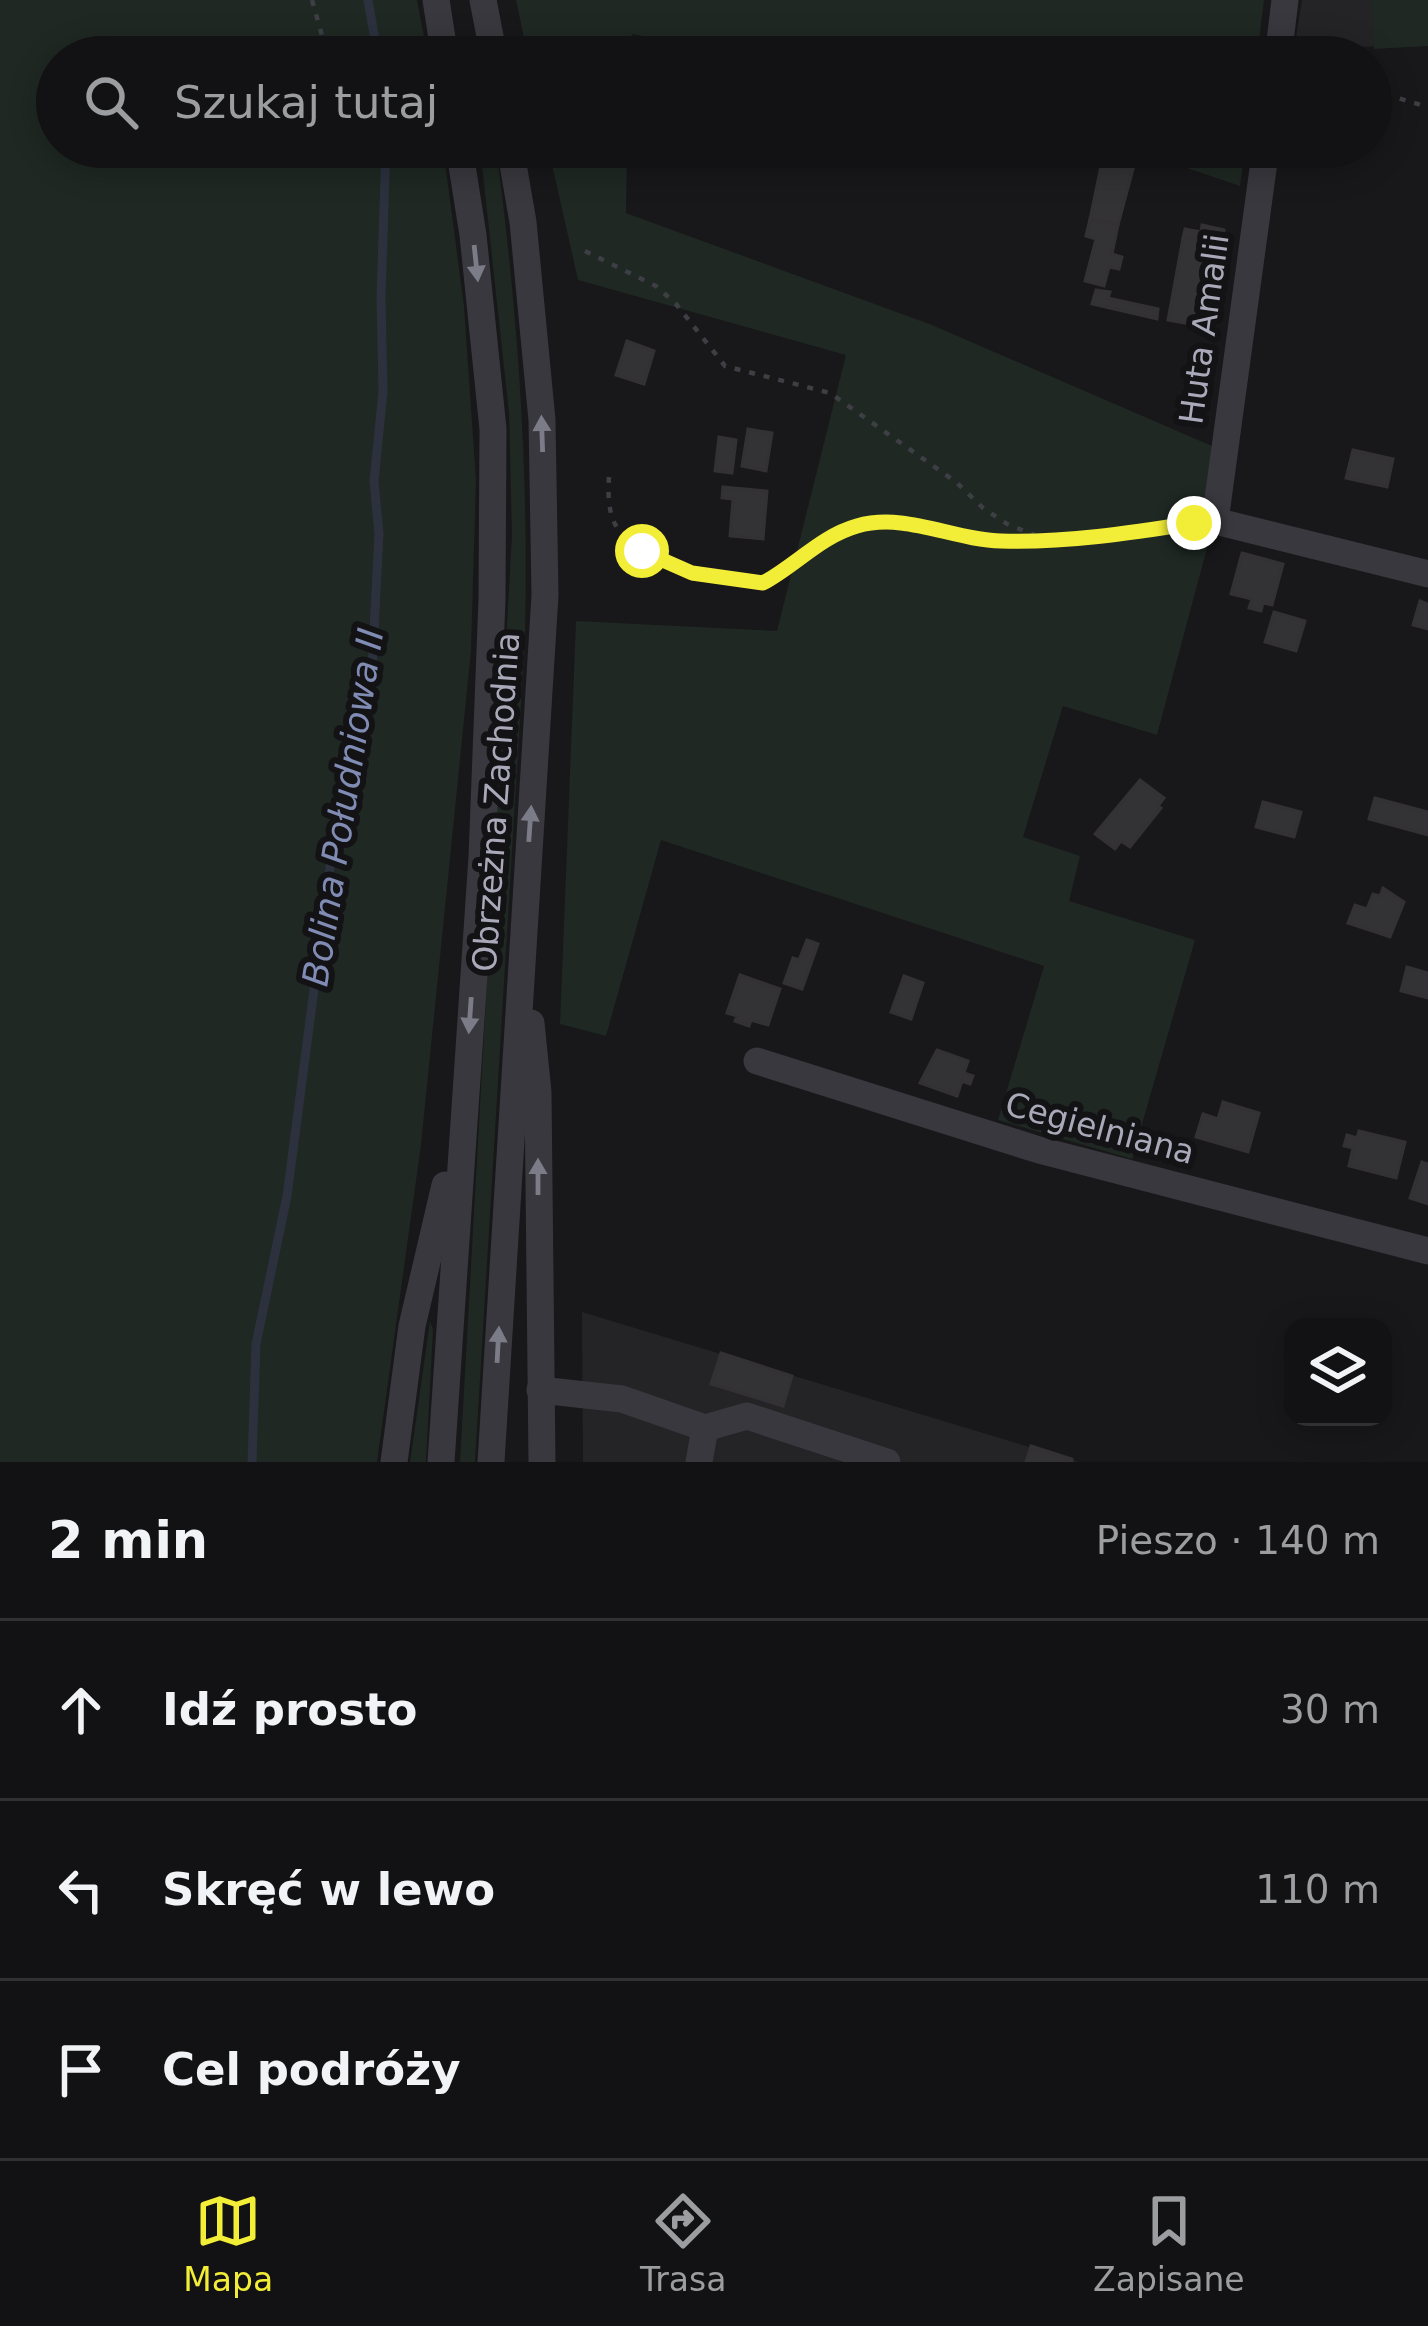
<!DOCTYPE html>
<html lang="pl">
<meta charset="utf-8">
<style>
:root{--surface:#121113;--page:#1b1a1c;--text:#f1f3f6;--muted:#9c9da0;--line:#313133;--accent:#f2ed36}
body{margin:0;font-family:"DejaVu Sans",sans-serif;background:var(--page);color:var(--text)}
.controls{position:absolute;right:36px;bottom:36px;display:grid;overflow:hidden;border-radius:24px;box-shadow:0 6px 30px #0003}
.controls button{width:108px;height:108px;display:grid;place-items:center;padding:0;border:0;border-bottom:3px solid var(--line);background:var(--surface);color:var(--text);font:60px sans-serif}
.stop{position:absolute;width:36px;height:36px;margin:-27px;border:9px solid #f2ed36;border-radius:50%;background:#fff}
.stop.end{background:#f2ed36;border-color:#fff;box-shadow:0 3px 12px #0008}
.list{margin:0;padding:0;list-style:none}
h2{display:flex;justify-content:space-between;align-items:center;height:156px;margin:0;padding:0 48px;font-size:51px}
h2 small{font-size:39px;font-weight:400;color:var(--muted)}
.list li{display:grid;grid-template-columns:78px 1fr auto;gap:36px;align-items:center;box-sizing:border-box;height:180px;padding:0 48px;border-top:3px solid var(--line)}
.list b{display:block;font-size:45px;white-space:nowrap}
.list em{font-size:39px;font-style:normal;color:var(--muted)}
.icon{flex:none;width:66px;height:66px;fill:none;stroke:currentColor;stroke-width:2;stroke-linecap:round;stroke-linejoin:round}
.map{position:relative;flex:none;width:1428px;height:1462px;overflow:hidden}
.search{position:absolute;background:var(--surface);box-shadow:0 6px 30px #0003;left:36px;right:36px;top:36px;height:132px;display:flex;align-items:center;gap:30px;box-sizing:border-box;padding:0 42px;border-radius:66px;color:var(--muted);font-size:45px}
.sheet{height:696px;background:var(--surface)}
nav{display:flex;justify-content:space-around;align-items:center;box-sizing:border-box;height:168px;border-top:3px solid var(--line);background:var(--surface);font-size:33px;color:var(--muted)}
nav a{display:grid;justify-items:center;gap:6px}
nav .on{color:var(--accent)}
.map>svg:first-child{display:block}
</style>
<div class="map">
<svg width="1428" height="1462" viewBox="0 0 1428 1462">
<rect width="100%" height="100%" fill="#181719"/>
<g fill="#242326">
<polygon points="1302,0 1428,0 1428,44 1294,50"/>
<polygon points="582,1312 1079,1462 583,1462"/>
</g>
<g fill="#1f2823">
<polygon points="0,0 417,0 428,57 57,57 57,147 443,147 464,306 476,480 471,651 421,1145 377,1462 0,1462"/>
<polygon points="516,0 1264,0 1257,57 755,57 632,34 630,57 528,57"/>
<polygon points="1372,0 1428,0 1428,46 1374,49"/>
<path d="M480 147H496C518 314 529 468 525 636L475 1462H460L512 535 509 413Z"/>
<polygon points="548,147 627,147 626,213 932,325 1212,446 1210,537 1157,735 1063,706 1023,837 1080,856 1069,901 1195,940 1132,1159 998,1120 1044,966 661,840 606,1036 560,1024 576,621 777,631 846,355 578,280"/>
<polygon points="1125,147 1245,147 1240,186"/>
<polygon points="430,1321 433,1330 426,1462 410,1462"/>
</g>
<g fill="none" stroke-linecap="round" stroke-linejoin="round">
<g stroke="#2d313e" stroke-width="9">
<polyline points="368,0 378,57"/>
<polyline points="252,1462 256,1344 287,1196 352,699 372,668 379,534 374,481 383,391 381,297 386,147"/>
</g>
</g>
<g fill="#333235" stroke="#333135" stroke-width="3">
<polygon points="1102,161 1133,169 1118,225 1090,219"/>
<polygon points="1090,219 1118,225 1112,254 1122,257 1119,269 1109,267 1104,286 1085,281 1096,239 1086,236"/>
<polygon points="1202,225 1224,230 1222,245 1183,238 1185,229 1201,232"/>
<polygon points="1183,238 1229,246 1213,328 1168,320"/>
<polygon points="1096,290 1110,292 1108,298 1158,309 1157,319 1092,304"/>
<polygon points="627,341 654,351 644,384 616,375"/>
<polygon points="748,429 772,433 766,471 742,466"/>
<polygon points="719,437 736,440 732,473 715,471"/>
<polygon points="1353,450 1393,459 1387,487 1346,478"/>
<polygon points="723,487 767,491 763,539 730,536 733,499 722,498"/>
<polygon points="1242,553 1283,564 1272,605 1263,603 1261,611 1249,608 1252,599 1231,594"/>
<polygon points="1420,601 1428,604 1428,629 1413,625"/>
<polygon points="1274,612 1305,621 1296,651 1265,642"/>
<polygon points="1140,780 1164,798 1158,806 1161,808 1130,847 1121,841 1115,849 1095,834"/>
<polygon points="1375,798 1428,812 1428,835 1369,819"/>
<polygon points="1263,802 1301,812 1294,837 1256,827"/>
<polygon points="1383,888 1404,902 1390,937 1348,923 1355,905 1367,909 1373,894 1380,896"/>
<polygon points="807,940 818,944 802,989 784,983 793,958 799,960"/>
<polygon points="1407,967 1428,973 1428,998 1401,991"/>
<polygon points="740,975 780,989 768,1025 751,1020 749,1026 735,1021 737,1016 727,1013"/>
<polygon points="904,976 923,983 911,1019 891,1012"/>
<polygon points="937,1050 968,1061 964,1073 973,1076 970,1084 962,1081 957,1096 920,1083"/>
<polygon points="1223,1102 1259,1113 1248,1152 1196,1137 1203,1114 1218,1119"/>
<polygon points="1359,1131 1405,1142 1396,1178 1349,1166 1353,1148 1344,1146 1347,1135 1357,1138"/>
<polygon points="1422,1162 1428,1164 1428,1204 1410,1198"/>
<polygon points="721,1353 792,1376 783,1406 711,1384"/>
<polygon points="1031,1446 1072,1459 1072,1462 1026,1462"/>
</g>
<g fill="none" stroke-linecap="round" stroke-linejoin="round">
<g stroke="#3e3e45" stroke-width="4.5" stroke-dasharray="6 9" stroke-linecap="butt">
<polyline points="312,0 328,57"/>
<polyline points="1371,90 1428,107"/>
<polyline points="585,251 656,286 676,304 725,366 830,393 956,482 983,508 1007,524 1042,538"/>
<path d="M609 477C608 492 608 508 614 522 631 560 721 589 760 582 801 576 823 524 881 522 921 520 959 539 998 541 1062 545 1127 533 1190 524"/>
</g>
<g stroke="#39383e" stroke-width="27">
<polyline points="436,0 445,57"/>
<polyline points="483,0 494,57"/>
<polyline points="1278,57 1285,0"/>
<polyline points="1266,147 1215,521 1428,574"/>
<polyline points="531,1023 538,1092 542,1462"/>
<polyline points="757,1061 1039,1150 1428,1251"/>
<polyline points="540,1390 622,1399 705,1428"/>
<polyline points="394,1462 412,1326 445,1185"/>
<polyline points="441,1462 482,857 492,599 493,429 473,235 459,147"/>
<polyline points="491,1462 545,595 542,420 523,222 510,147"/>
<polyline points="699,1462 705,1428 747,1416 887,1462"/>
</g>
</g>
<defs><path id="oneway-solid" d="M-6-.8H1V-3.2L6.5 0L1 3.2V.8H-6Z" transform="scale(3)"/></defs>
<g fill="#7c7c88">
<use href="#oneway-solid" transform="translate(476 263) rotate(84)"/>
<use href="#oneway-solid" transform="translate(542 434) rotate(-92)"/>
<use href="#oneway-solid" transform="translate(530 824) rotate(-86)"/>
<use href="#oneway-solid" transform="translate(470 1015) rotate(94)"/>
<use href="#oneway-solid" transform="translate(538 1177) rotate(-90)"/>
<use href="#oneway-solid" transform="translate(498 1345) rotate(-87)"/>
</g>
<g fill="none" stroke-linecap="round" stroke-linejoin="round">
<path stroke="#f2ed36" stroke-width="15" d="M642 551 692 573 763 583C795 566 821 536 857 526 905 512 953 540 1001 541 1065 543 1131 533 1194 523"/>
</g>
<g text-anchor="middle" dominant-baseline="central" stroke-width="12" stroke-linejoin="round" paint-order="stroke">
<g font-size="33" fill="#a9a9b9" stroke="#131214">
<text transform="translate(1204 329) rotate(-82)">Huta Amalii</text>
<text transform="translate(496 802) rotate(-86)">Obrzeżna Zachodnia</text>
<text transform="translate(1100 1128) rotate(15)">Cegielniana</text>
</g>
<g font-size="36" font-style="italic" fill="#818cb4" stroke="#131214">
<text transform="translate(343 807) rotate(-81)">Bolina Południowa II</text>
</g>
</g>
</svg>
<div class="controls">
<button><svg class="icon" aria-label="layers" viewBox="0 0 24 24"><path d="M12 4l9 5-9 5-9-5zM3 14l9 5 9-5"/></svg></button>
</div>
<div class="stop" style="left:642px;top:551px"></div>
<div class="stop end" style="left:1194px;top:523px"></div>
<div class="search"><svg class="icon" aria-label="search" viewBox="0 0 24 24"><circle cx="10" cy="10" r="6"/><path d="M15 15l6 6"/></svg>Szukaj tutaj</div>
</div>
<section class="sheet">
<h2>2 min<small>Pieszo · 140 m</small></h2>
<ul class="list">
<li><svg class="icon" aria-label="ahead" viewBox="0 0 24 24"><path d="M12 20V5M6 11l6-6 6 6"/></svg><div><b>Idź prosto</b></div><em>30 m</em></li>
<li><svg class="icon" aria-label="left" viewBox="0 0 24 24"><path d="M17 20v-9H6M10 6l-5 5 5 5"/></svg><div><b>Skręć w lewo</b></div><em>110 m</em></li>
<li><svg class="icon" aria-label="arrive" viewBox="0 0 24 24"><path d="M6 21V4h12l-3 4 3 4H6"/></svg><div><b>Cel podróży</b></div></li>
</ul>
</section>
<nav>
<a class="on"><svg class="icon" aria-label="map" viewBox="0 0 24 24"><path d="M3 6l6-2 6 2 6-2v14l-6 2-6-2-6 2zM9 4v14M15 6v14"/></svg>Mapa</a>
<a><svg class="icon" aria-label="directions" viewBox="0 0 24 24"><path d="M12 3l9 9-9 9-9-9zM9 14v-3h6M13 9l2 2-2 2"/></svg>Trasa</a>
<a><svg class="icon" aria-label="saved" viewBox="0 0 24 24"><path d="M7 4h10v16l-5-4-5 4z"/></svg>Zapisane</a>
</nav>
